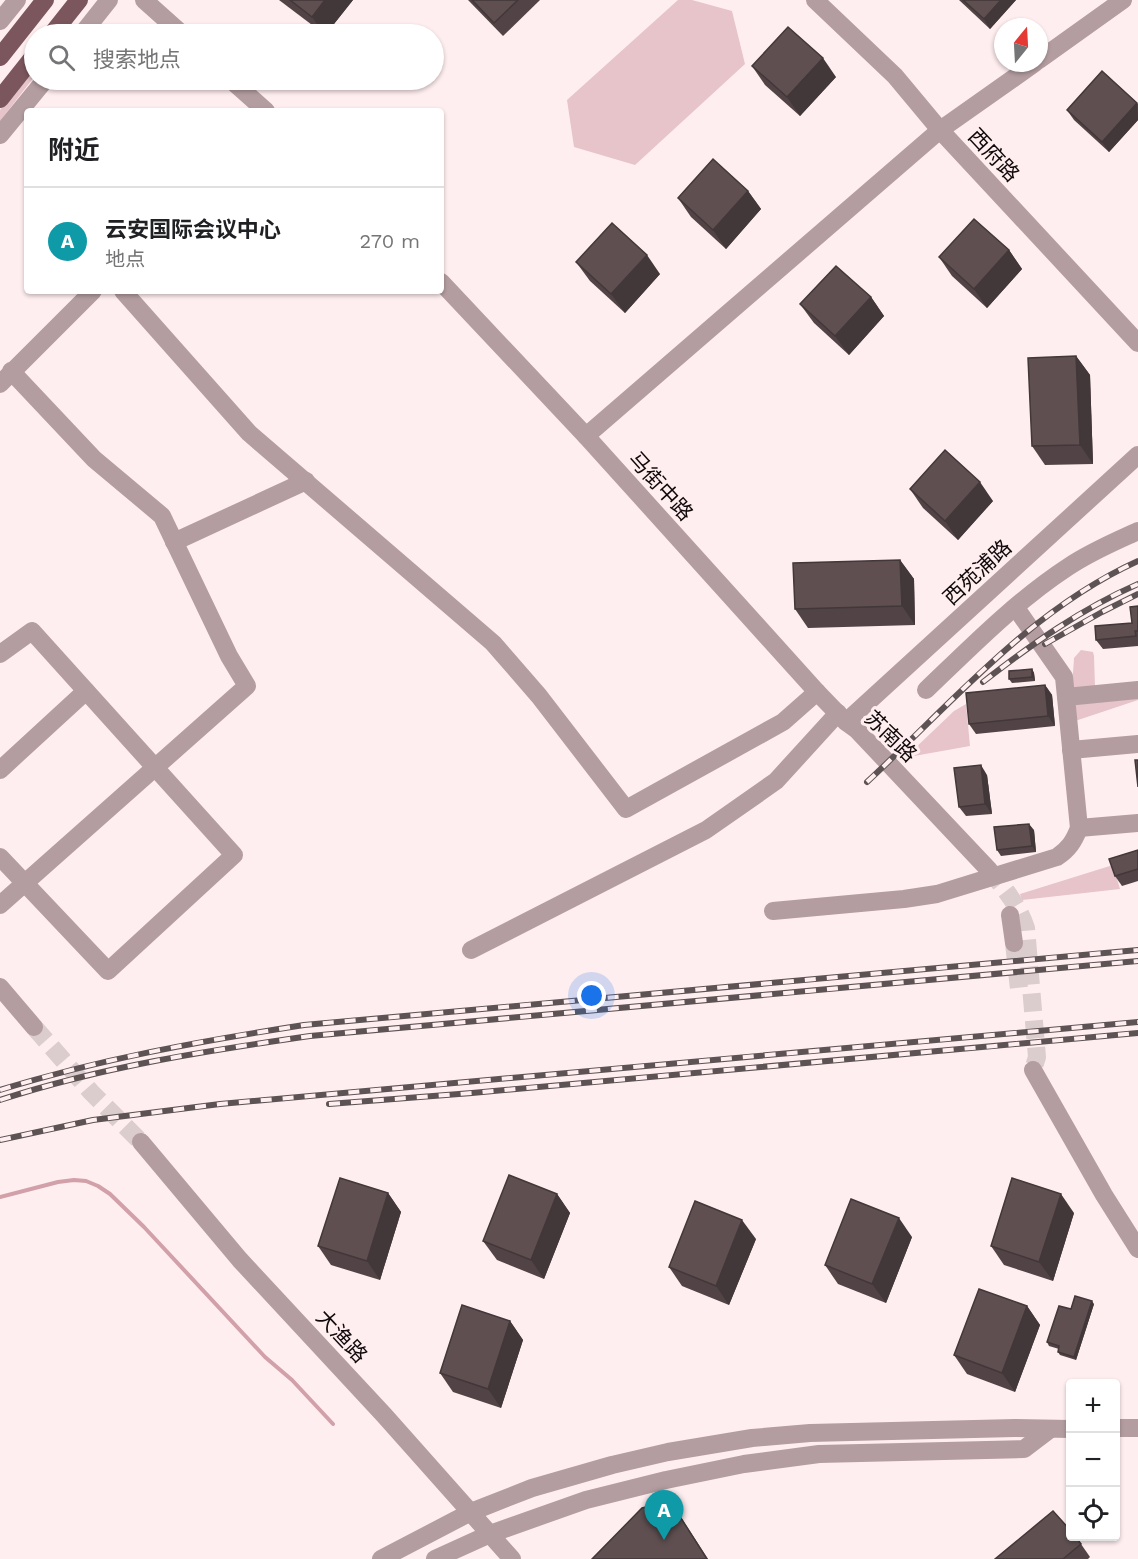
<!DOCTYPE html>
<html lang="zh">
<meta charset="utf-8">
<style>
:root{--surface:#fff;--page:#f6f6f6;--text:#202124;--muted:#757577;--line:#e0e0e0;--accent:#1d784d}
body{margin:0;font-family:"Work Sans","Noto Sans SC",sans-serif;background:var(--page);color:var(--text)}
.controls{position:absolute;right:18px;bottom:18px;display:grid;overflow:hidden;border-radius:6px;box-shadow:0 2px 4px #0004}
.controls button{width:54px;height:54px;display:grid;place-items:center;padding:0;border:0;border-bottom:2px solid var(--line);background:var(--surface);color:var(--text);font:30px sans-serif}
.compass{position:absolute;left:994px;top:18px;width:54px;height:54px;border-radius:50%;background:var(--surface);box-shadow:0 2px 4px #0004;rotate:18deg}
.you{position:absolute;left:592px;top:996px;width:21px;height:21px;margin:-15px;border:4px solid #fff;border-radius:50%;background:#1a73e8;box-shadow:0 0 0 9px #1a73e833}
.badge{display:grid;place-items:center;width:39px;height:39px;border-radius:50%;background:var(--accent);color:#fff;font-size:20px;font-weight:700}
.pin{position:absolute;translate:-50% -50px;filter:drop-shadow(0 2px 3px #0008)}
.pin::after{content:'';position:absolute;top:32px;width:21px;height:18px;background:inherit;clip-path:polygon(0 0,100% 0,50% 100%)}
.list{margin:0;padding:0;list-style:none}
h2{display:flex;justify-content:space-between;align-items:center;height:78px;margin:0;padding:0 24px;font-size:26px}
h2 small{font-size:20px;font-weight:400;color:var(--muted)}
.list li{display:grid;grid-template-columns:39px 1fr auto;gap:18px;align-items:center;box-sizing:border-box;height:108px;padding:0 24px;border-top:2px solid var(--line)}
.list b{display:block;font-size:22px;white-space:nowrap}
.list p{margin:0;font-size:20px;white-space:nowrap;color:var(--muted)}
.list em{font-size:20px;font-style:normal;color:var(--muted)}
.icon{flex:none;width:33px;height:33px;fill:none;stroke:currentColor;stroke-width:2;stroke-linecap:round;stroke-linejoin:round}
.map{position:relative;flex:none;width:1138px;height:1559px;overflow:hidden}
.search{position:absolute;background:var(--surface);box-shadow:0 2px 4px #0004;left:24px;top:24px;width:420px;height:66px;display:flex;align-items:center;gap:15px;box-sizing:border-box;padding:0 21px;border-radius:33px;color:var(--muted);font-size:22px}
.panel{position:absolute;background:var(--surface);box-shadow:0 2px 4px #0004;left:24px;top:108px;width:420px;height:186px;border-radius:6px}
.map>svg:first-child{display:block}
</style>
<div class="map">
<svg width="1138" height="1559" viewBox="0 0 1138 1559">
<rect width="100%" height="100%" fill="#ffeef0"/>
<g fill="#e6c4c9">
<polygon points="678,0 692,0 732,11 745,64 635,165 574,147 567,100"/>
<polygon points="34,66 34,77 0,121 0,110"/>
<polygon points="1081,650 1093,652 1094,656 1095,688 1072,688 1074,658"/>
<polygon points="1138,695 1138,700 1075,721 1075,706 1079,702"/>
<polygon points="966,704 970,746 914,756 910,753 954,711"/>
<polygon points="1113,865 1120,889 1022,900 1020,894"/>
</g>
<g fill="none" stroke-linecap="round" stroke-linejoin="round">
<polyline stroke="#d2a0a8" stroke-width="4" points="0,1197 58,1182 74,1180 86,1181 98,1186 110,1194 144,1227 265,1357 292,1380 333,1424"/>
<g stroke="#dbccce" stroke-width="18" stroke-dasharray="18 9" stroke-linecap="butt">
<path d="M989 870C1004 888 1018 904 1026 928L1037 1057 1033 1070"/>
<polyline points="1014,943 1019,989"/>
<polyline points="34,1027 91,1092 141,1142"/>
</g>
<g stroke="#b49da0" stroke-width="18">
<polyline points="144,0 182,34"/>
<polyline points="815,0 895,76 940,130 1138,343"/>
<polyline points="0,21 17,0"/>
<polyline points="82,34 109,0"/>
<polyline points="1039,60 1123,0"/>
<polyline points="231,80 266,111"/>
<polyline points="0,135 45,80"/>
<polyline points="441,282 586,436 817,692 846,722 857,730 989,870"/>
<polyline points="123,291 249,433 493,643 539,696 626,809 783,722 817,692"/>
<polyline points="0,384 93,291"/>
<polyline points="586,436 940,130 1035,63"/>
<polyline points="174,542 306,481"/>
<polyline points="0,654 32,631 234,855 108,971 0,857"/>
<path d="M926 690C971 647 1016 601 1068 567 1090 552 1114 542 1138 531"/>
<polyline points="1066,697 1138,690"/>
<polyline points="846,722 1138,455"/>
<polyline points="1071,750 1138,744"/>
<polyline points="0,770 86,691"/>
<polyline points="1079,828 1138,823"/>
<polyline points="0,905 247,686 229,656 162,516 94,459 11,371"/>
<path d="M773 911 904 899 937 894 1057 857C1069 849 1074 841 1079 828L1064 677 1016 608"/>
<polyline points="1010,915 1014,943"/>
<polyline points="471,950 706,830 776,781 838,713"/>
<polyline points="0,987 34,1027"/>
<polyline points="1033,1070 1104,1195 1138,1249"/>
<polyline points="141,1142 240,1260 384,1415 512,1559"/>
<polyline points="1116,1428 1138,1428"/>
<polyline points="381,1559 471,1512 532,1488 612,1465 668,1452 752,1438 810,1433 1015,1428 1070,1429"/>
<polyline points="435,1559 490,1534 586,1500 666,1480 744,1464 819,1454 1024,1449 1049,1430"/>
</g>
<g stroke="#7c565d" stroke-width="18">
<polyline points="52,34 79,0"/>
<polyline points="0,57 45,0"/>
<polyline points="0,99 34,56"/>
</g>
<defs>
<g id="rail">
<polyline points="1045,644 1102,612 1138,594"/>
<path d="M983 682C1032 644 1081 609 1138 584"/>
<path d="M867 782C952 703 1030 610 1138 561"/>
<path d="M0 1090C100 1059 201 1041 304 1025L1138 950"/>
<path d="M0 1100C101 1067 205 1051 310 1036L1138 961"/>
<polyline points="329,1104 472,1093 1138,1033"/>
<polyline points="0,1140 93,1120 220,1104 1138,1022"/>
</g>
</defs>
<use href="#rail" stroke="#5d5354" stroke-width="6"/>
<use href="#rail" stroke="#ffeef0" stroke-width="4" stroke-dasharray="11" stroke-linecap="butt"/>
</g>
<g fill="#524446">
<polygon points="279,0 353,0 326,34 324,34"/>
<polygon points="468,0 540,0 503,36"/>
<polygon points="959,0 1016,0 990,29"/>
<polygon points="752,66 836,77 800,116 765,85"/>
<polygon points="1102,71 1138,104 1138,120 1109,152 1074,120 1067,110"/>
<polygon points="748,191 761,209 726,249 691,217 678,198"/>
<polygon points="1009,250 1022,269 987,308 952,276 939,257"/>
<polygon points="576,262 660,274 625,313 590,281"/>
<polygon points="871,297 884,316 849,355 814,323 800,304"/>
<polygon points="1076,356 1090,375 1093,464 1045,465 1032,446"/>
<polygon points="910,489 993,501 958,540 923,508"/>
<polygon points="900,560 914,579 915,625 808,628 795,609"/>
<polygon points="1138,606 1138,646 1103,649 1096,640 1132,623"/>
<polygon points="1032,669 1034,673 1035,681 1012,683 1009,679"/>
<polygon points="1045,685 1052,695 1055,726 976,734 969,724"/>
<polygon points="987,775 992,814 966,816 959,807"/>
<polygon points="1034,830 1036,852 1001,856 997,850"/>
<polygon points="1138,850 1138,881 1122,886 1115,876"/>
<polygon points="388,1193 401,1212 380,1280 331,1265 318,1246"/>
<polygon points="557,1194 570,1213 544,1279 497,1260 483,1241"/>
<polygon points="1074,1213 1053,1281 1004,1265 991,1246"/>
<polygon points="912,1237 886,1303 838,1284 825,1265"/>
<polygon points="756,1239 729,1305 682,1286 669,1267"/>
<polygon points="1094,1304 1076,1360 1060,1355 1058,1352 1059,1349 1049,1346 1047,1342 1071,1309"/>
<polygon points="1027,1306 1040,1325 1015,1392 967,1374 954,1355"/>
<polygon points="510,1321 523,1340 501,1408 453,1392 440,1373"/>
<polygon points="1081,1544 1090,1557 1088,1559 995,1559"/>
</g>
<g fill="#423739">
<polygon points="325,0 353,0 326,34 324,34 312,17"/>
<polygon points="1001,0 1016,0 990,29 984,19"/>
<polygon points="823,58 836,77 800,116 787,97"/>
<polygon points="1137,103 1138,120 1109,152 1102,142"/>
<polygon points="748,191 761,209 726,249 713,230"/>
<polygon points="1009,250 1022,269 987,308 974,289"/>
<polygon points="647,255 660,274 625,313 611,294"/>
<polygon points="871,297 884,316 849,355 835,336"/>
<polygon points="1076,356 1090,375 1093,464 1080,445"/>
<polygon points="980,482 993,501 958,540 945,521"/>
<polygon points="900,560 914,579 915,625 902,606"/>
<polygon points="1032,669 1034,673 1035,681 1032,677"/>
<polygon points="1045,685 1052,695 1055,726 1048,716"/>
<polygon points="981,765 987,775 992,814 985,804"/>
<polygon points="1029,824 1034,830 1036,852 1032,846"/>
<polygon points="388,1193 401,1212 380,1280 367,1261"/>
<polygon points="557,1194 570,1213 544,1279 531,1260"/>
<polygon points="1061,1194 1074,1213 1053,1281 1039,1262"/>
<polygon points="899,1218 912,1237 886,1303 872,1284"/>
<polygon points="742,1220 756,1239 729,1305 716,1286"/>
<polygon points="1092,1301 1094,1304 1076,1360 1074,1357"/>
<polygon points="1027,1306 1040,1325 1015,1392 1002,1373"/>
<polygon points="510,1321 523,1340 501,1408 488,1389"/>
<polygon points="670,1501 679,1514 708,1559 707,1559"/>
</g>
<g fill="#5f4f51" stroke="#423739" stroke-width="1.5">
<polygon points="290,0 325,0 312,17"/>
<polygon points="472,0 518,0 494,23"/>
<polygon points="963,0 1001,0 984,19"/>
<polygon points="788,27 823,58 787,97 752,66"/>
<polygon points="1102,71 1137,103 1102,142 1067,110"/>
<polygon points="713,159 748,191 713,230 678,198"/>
<polygon points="974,219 1009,250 974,289 939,257"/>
<polygon points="612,223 647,255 611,294 576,262"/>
<polygon points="836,266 871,297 835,336 800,304"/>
<polygon points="1076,356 1080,445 1032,446 1028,358"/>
<polygon points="945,450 980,482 945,521 910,489"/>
<polygon points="900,560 902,606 795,609 793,563"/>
<polygon points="1138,606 1138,631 1135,631 1136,636 1096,640 1095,626 1132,623 1130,607"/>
<polygon points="1032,669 1032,677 1009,679 1009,671"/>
<polygon points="1045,685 1048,716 969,724 966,693"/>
<polygon points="1135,760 1138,760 1138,787"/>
<polygon points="981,765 985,804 959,807 954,768"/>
<polygon points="1029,824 1032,846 997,850 994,827"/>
<polygon points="1138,850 1138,869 1115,876 1109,859"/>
<polygon points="509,1175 557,1194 531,1260 483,1241"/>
<polygon points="340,1178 388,1193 367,1261 318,1246"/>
<polygon points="1012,1178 1061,1194 1039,1262 991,1246"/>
<polygon points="851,1199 899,1218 872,1284 825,1265"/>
<polygon points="695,1201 742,1220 716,1286 669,1267"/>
<polygon points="979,1289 1027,1306 1002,1373 954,1355"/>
<polygon points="1075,1296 1092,1301 1074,1357 1058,1352 1059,1346 1047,1342 1059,1306 1071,1309"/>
<polygon points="462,1305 510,1321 488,1389 440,1373"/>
<polygon points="670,1501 707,1559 592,1559 642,1508"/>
<polygon points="1053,1511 1071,1531 1071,1536 1075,1536 1081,1544 1063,1559 995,1559"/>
</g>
<g text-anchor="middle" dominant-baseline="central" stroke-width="6" stroke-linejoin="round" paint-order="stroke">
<g font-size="21" fill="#10090a" stroke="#ffeef0">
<text transform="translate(994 155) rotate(47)">西府路</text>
<text transform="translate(661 486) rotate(48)">马街中路</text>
<text transform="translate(977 572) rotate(-43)">西苑浦路</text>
<text transform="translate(891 736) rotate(44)">苏南路</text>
<text transform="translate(342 1336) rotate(47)">大渔路</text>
</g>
</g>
</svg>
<div class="controls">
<button>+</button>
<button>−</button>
<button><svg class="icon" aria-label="locate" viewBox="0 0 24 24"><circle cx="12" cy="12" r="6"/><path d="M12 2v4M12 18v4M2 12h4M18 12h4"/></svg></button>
</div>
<svg class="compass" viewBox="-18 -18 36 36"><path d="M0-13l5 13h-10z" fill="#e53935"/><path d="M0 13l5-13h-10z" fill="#757577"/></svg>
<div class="you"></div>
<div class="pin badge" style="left:664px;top:1540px;background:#0f9aa8">A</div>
<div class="search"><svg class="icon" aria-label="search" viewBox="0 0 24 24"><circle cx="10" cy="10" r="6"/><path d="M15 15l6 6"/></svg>搜索地点</div>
<section class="panel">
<h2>附近<small></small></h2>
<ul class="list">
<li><span class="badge" style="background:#0f9aa8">A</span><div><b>云安国际会议中心</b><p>地点</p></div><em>270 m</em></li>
</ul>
</section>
</div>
